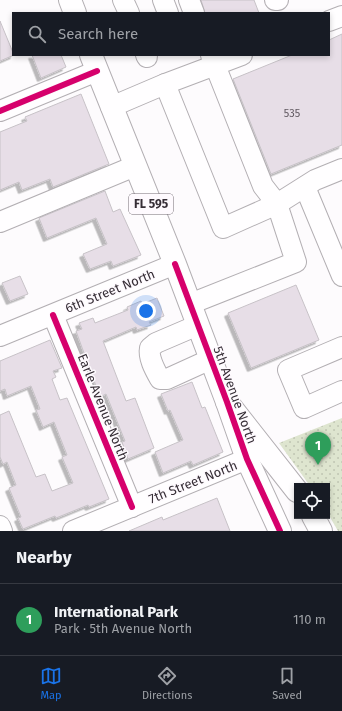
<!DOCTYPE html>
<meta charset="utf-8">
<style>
:root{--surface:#171b24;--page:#20242c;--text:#f1f3f6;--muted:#9ea1a6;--line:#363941;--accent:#1a73e8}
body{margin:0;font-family:"Fira Sans",sans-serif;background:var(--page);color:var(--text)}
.controls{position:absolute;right:12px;bottom:12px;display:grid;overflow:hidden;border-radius:0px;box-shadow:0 2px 6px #0003}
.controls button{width:36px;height:36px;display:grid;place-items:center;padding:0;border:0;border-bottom:1px solid var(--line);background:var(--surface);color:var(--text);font:20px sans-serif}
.you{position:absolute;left:146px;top:311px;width:14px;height:14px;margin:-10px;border:3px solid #fff;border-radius:50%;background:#1a73e8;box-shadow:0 0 0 6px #1a73e833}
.badge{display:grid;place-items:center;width:26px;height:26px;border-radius:50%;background:var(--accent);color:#fff;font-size:13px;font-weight:700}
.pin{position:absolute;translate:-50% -33px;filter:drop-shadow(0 1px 2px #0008)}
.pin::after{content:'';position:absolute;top:21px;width:14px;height:12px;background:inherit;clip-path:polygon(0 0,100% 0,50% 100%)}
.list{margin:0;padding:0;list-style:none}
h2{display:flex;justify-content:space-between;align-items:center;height:52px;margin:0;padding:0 16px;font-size:17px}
h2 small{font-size:13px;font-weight:400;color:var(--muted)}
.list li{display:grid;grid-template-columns:26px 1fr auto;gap:12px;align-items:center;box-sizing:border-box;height:72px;padding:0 16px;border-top:1px solid var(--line)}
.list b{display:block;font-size:15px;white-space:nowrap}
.list p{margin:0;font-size:13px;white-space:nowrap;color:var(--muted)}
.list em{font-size:13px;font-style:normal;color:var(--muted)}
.icon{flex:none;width:22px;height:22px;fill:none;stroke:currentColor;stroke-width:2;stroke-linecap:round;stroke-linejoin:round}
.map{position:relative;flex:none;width:342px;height:531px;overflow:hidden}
.search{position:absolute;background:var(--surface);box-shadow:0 2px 6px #0003;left:12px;right:12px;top:12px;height:44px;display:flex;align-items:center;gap:10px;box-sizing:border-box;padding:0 14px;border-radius:0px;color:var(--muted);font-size:15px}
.sheet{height:124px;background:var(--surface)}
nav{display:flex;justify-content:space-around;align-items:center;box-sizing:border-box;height:56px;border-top:1px solid var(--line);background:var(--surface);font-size:11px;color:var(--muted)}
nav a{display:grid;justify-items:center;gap:2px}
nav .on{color:var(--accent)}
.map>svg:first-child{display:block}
</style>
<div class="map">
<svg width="342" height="531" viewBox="0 0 342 531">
<defs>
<pattern id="park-dots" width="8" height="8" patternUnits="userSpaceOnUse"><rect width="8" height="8" fill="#dee5cf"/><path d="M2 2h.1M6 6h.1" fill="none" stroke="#bfc5b2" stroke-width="1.8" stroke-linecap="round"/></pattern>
<filter id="shadow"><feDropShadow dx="-3.5" dy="3.5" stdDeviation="0" flood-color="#0004"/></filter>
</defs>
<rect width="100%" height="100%" fill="#fdfbfd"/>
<polygon fill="url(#park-dots)" points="342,418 342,531 338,531 327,512 327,486 310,486 279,443"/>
<g fill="#e7dee7" stroke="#c7c2c7" filter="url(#shadow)">
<polygon points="201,0 254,0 259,13 205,13"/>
<polygon points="0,21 14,55 0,61"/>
<polygon points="342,34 342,145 271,174 233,79 292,55 329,55 329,40"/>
<polygon points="32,55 61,55 66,67 41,78"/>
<polygon points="81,94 109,164 53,187 50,179 22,190 19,182 0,190 0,132 27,121 25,117"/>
<polygon points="105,191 113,212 120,209 141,255 113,266 111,261 90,269 83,254 107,244 96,218 47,238 39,218"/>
<polygon points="20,276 28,294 10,301 2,283"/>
<polygon points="296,285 319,340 251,368 228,313"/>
<polygon points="157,298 164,316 149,322 151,325 137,330 136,327 103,341 126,401 135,398 154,448 128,459 122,442 125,441 106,394 100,397 76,331 82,329 79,323 93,318 95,323 128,310 127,307 141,301 142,304"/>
<polygon points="50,340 62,368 53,371 56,377 52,379 60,400 67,398 109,499 89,507 88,505 56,518 55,516 23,529 18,518 21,517 9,488 16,485 7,462 3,464 0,457 0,415 9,411 36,477 45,474 52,491 73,483 62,457 67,455 54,422 43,427 36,410 40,409 31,386 7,396 5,389 0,391 0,361"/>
<polygon points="192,382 202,408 205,407 223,452 193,465 191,461 163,473 155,452 183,440 170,410 168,411 161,394"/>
<polygon points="217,498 230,531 129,531 162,517 163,520"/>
</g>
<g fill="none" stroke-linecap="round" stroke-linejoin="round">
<defs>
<g id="minor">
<polyline points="123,0 129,13"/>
<polyline points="163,0 168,13"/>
<polyline points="189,0 194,13"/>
<polyline points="275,0 278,0"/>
<polyline points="329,21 342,16"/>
<polyline points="146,55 147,57"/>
<polyline points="165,84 223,228 277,204 315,180 342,169"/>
<polyline points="111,107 165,84 242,55"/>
<polyline points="0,111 97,71"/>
<polyline points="305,187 342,276"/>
<polyline points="0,222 135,166"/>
<polyline points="190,304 296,262 277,204 263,186 211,55"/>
<polyline points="53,315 132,507"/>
<path d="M198 325 156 343 150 348C148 358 155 370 160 379H167L211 359"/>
<polyline points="0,336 175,264"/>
<polyline points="342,347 288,370 304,408 342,391"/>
<polyline points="0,526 2,531"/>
<polyline points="73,531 247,459"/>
</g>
<g id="major">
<polyline points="70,0 75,13"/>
<polyline points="91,55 175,264 227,402 247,459 280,531"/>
</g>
<g id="highway">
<polyline points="227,402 297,491"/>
<polyline points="313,516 321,531"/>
</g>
</defs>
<use href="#minor" stroke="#b3afb3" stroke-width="22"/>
<use href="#major" stroke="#b3afb3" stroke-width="24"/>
<use href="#highway" stroke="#b3afb3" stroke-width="24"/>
<use href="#minor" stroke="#fffeff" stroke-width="20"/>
<use href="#major" stroke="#fffeff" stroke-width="22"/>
<use href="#highway" stroke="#fffeff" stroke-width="22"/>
<defs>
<g id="cycleway">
<polyline points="0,111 97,71"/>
<polyline points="175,264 227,402 247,459 280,531"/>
<polyline points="53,315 132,507"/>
</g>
</defs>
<use href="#cycleway" stroke="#fefafe" stroke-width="8"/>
<use href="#cycleway" stroke="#d6006c" stroke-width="6"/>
</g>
<g text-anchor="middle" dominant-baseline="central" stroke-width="3" stroke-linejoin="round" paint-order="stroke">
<g font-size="11" fill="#625a62">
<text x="292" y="113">535</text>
</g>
<rect fill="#fefafe" stroke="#726b72" stroke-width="1" x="129" y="194" width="44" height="20" rx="3"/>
<g font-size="12" font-weight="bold" fill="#362e36">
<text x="151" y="204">FL 595</text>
</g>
<g font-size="13" fill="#362e36" stroke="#fefafe">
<text transform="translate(110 291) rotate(-22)">6th Street North</text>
<text transform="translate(235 395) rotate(70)">5th Avenue North</text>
<text transform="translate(103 407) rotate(68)">Earle Avenue North</text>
<text transform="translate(193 482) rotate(-22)">7th Street North</text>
</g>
</g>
</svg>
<div class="controls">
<button><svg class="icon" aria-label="locate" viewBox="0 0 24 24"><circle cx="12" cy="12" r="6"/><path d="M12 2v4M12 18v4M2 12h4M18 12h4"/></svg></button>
</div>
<div class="you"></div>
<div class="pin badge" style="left:318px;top:465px;background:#2e9e5b">1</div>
<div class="search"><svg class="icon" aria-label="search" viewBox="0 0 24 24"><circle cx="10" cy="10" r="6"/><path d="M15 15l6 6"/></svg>Search here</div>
</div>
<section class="sheet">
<h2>Nearby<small></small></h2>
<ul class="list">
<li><span class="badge" style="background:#2e9e5b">1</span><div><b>International Park</b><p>Park · 5th Avenue North</p></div><em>110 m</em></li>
</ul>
</section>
<nav>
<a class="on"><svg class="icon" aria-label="map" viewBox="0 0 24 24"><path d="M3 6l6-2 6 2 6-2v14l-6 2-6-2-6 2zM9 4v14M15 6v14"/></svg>Map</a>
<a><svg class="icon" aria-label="directions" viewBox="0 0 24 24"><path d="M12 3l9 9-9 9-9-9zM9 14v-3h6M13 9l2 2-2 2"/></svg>Directions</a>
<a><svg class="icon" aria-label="saved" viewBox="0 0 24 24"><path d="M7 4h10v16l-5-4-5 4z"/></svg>Saved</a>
</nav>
